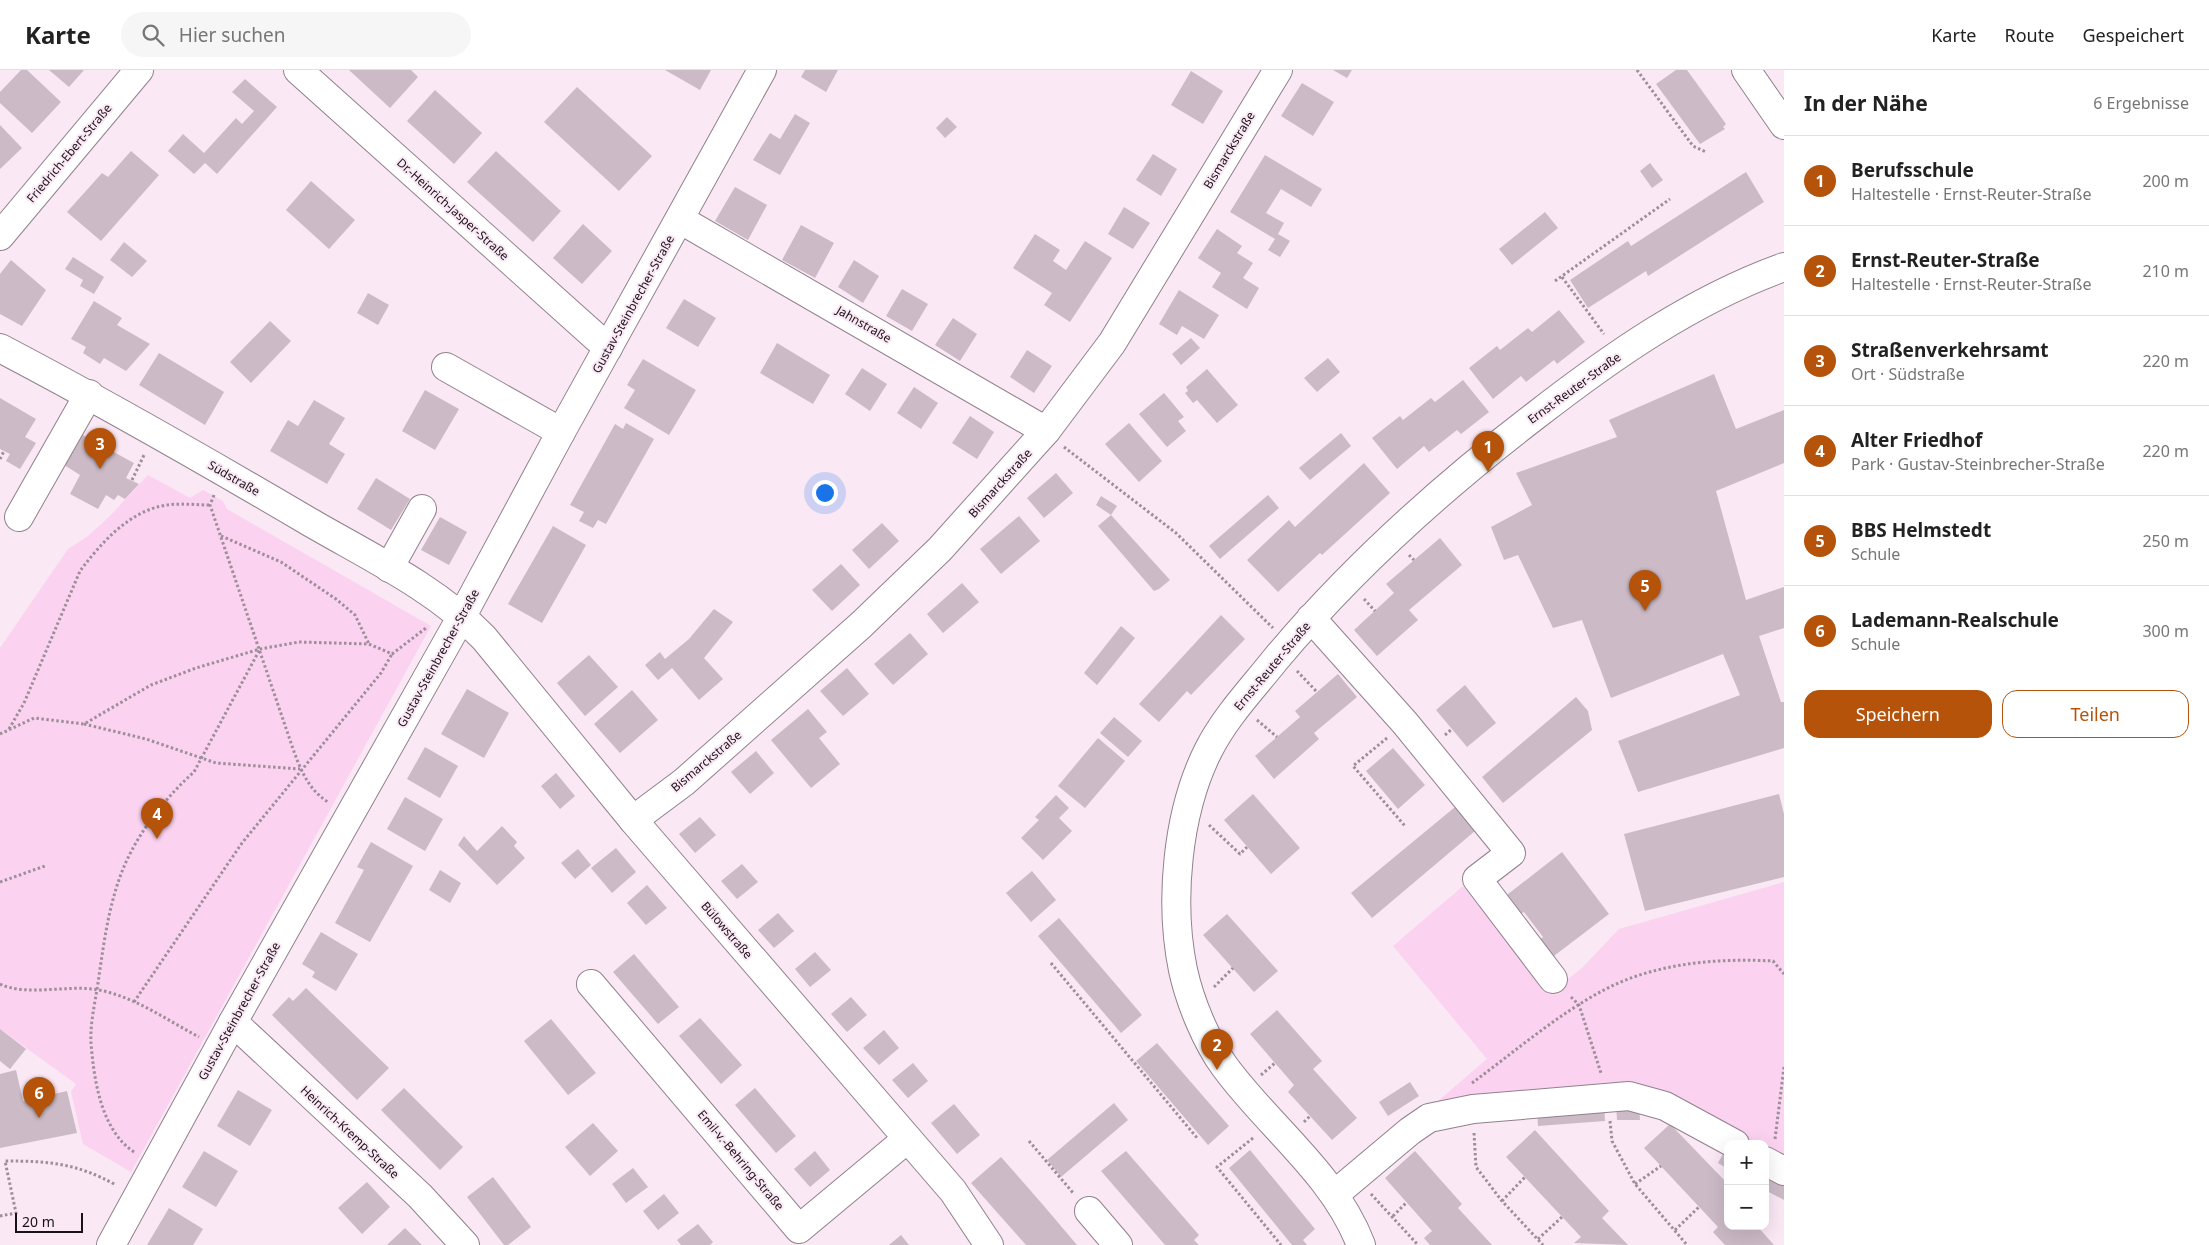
<!DOCTYPE html>
<html lang="de">
<meta charset="utf-8">
<style>
:root{--surface:#fff;--page:#f6f6f6;--text:#222;--muted:#767676;--line:#e0e0e0;--accent:#b45309}
body{margin:0;font-family:"Noto Sans",sans-serif;background:var(--page);color:var(--text)}
.controls{position:absolute;right:15px;bottom:15px;display:grid;overflow:hidden;border-radius:10px;box-shadow:0 5px 20px #0002}
.controls button{width:45px;height:45px;display:grid;place-items:center;padding:0;border:0;border-bottom:1px solid var(--line);background:var(--surface);color:var(--text);font:25px sans-serif}
.scale{position:absolute;left:15px;bottom:12px;width:68px;box-sizing:border-box;padding-left:5px;border:2px solid #181216;border-top:0;font-size:14px;line-height:18px;white-space:nowrap;color:#181216;-webkit-text-stroke:4px #fae8f5;paint-order:stroke}
.you{position:absolute;left:824px;top:422px;width:18px;height:18px;margin:-12px;border:4px solid #fff;border-radius:50%;background:#1a73e8;box-shadow:0 0 0 8px #1a73e833}
.badge{display:grid;place-items:center;width:32px;height:32px;border-radius:50%;background:var(--accent);color:#fff;font-size:16px;font-weight:700}
.pin{position:absolute;translate:-50% -41px;filter:drop-shadow(0 1px 2px #0008)}
.pin::after{content:'';position:absolute;top:26px;width:18px;height:15px;background:inherit;clip-path:polygon(0 0,100% 0,50% 100%)}
.list{margin:0;padding:0;list-style:none}
h2{display:flex;justify-content:space-between;align-items:center;height:65px;margin:0;padding:0 20px;font-size:21px}
h2 small{font-size:16px;font-weight:400;color:var(--muted)}
.list li{display:grid;grid-template-columns:32px 1fr auto;gap:15px;align-items:center;box-sizing:border-box;height:90px;padding:0 20px;border-top:1px solid var(--line)}
.list b{display:block;font-size:19px;white-space:nowrap}
.list p{margin:0;font-size:16px;white-space:nowrap;color:var(--muted)}
.list em{font-size:16px;font-style:normal;color:var(--muted)}
.actions{display:flex;gap:10px;padding:15px 20px}
.actions a{flex:1;padding:11px 0;border:1px solid var(--accent);border-radius:15px;text-align:center;font-size:18px;color:var(--accent)}
.actions .main{background:var(--accent);color:#fff}
.icon{flex:none;width:28px;height:28px;fill:none;stroke:currentColor;stroke-width:2;stroke-linecap:round;stroke-linejoin:round}
.map{position:relative;flex:none;width:1784px;height:1175px;overflow:hidden}
header{display:flex;align-items:center;gap:30px;box-sizing:border-box;height:70px;padding:0 25px;background:var(--surface);border-bottom:1px solid var(--line)}
header strong{font-size:24px}
nav{display:flex;gap:28px;margin-inline-start:auto;font-size:18px}
.search{width:350px;height:45px;background:var(--page);display:flex;align-items:center;gap:12px;box-sizing:border-box;padding:0 18px;border-radius:28px;color:var(--muted);font-size:19px}
main{display:flex}
aside{flex:1;background:var(--surface)}
.map>svg:first-child{display:block}
</style>
<header>
<strong>Karte</strong>
<div class="search"><svg class="icon" aria-label="search" viewBox="0 0 24 24"><circle cx="10" cy="10" r="6"/><path d="M15 15l6 6"/></svg>Hier suchen</div>
<nav><a>Karte</a><a>Route</a><a>Gespeichert</a></nav>
</header>
<main>
<div class="map">
<svg width="1784" height="1175" viewBox="0 0 1784 1175">
<rect width="100%" height="100%" fill="#fae8f5"/>
<g fill="#fbd2f0">
<polygon points="148,405 190,428 203,420 223,431 227,439 431,556 131,1102 83,1074 71,1022 76,1014 0,959 0,578 68,479 88,466 110,446"/>
<polygon points="1784,812 1784,1093 1765,1084 1765,1074 1746,1074 1660,1030 1431,1037 1487,989 1393,876 1463,816 1549,924 1582,898 1619,859"/>
</g>
<g fill="#ccbbc7">
<polygon points="21,0 27,0 61,32 32,63 0,33 0,22"/>
<polygon points="49,0 84,0 69,17"/>
<polygon points="349,0 411,0 418,7 390,38"/>
<polygon points="665,0 711,0 700,20"/>
<polygon points="805,0 838,0 826,22 801,7"/>
<polygon points="1333,0 1352,0 1347,8"/>
<polygon points="1676,0 1687,0 1726,54 1723,57 1725,59 1700,74 1656,14"/>
<polygon points="1191,1 1223,21 1203,54 1171,35"/>
<polygon points="245,9 277,37 217,104 205,93 194,104 168,81 183,64 204,83 236,48 242,54 254,41 232,22"/>
<polygon points="1302,13 1334,32 1313,66 1281,46"/>
<polygon points="577,17 652,86 619,121 544,52"/>
<polygon points="435,20 482,63 454,94 407,51"/>
<polygon points="795,44 810,53 780,105 753,90 770,63 780,69"/>
<polygon points="947,47 957,57 945,68 936,58"/>
<polygon points="0,55 22,78 0,99"/>
<polygon points="131,81 159,105 101,171 67,142 102,103 108,107"/>
<polygon points="496,81 561,141 533,172 467,112"/>
<polygon points="1153,84 1177,99 1161,126 1136,110"/>
<polygon points="1265,85 1322,119 1311,137 1281,119 1266,143 1284,153 1278,164 1290,171 1280,187 1268,180 1275,169 1230,142"/>
<polygon points="1650,93 1663,110 1652,118 1640,101"/>
<polygon points="1746,102 1764,132 1648,206 1646,201 1588,238 1570,210 1628,171 1631,176"/>
<polygon points="311,111 355,150 329,179 286,140"/>
<polygon points="735,117 767,135 748,170 715,151"/>
<polygon points="1124,137 1150,153 1133,179 1108,164"/>
<polygon points="1545,142 1558,158 1512,195 1499,179"/>
<polygon points="583,154 612,181 582,214 553,188"/>
<polygon points="801,155 834,173 815,208 782,190"/>
<polygon points="1217,159 1242,176 1237,183 1253,193 1243,208 1259,218 1247,239 1212,217 1221,203 1198,188"/>
<polygon points="1035,164 1060,180 1053,191 1066,200 1085,171 1112,188 1070,252 1044,235 1052,223 1013,198"/>
<polygon points="124,172 147,191 132,207 110,190"/>
<polygon points="73,187 104,207 94,224 80,216 83,210 65,199"/>
<polygon points="11,190 46,220 22,256 0,244 0,204"/>
<polygon points="854,190 879,206 863,233 838,217"/>
<polygon points="902,219 928,234 912,261 886,246"/>
<polygon points="1179,220 1219,245 1204,269 1182,256 1177,265 1159,254"/>
<polygon points="368,223 389,235 378,255 357,243"/>
<polygon points="684,229 716,248 698,277 666,258"/>
<polygon points="94,231 122,248 117,255 150,274 126,301 104,288 100,294 83,283 86,277 71,269"/>
<polygon points="1559,240 1585,272 1557,294 1554,290 1526,312 1521,306 1493,329 1469,298 1497,276 1500,280 1528,258 1532,262"/>
<polygon points="953,248 977,264 960,291 935,275"/>
<polygon points="270,251 291,271 251,313 230,292"/>
<polygon points="1191,268 1200,278 1181,295 1172,284"/>
<polygon points="777,273 830,305 813,334 760,303"/>
<polygon points="1027,280 1052,296 1034,323 1010,307"/>
<polygon points="159,283 224,322 205,355 139,315"/>
<polygon points="1328,288 1340,302 1317,322 1304,308"/>
<polygon points="643,289 696,320 669,365 624,338 635,320 627,315"/>
<polygon points="862,298 887,314 870,341 845,324"/>
<polygon points="1207,299 1238,335 1217,353 1197,330 1193,333 1185,323 1188,321 1186,317"/>
<polygon points="1714,304 1736,359 1784,340 1784,393 1716,421 1746,530 1784,517 1784,558 1759,566 1781,632 1784,632 1784,678 1638,722 1618,671 1740,625 1723,584 1611,628 1582,550 1553,558 1518,485 1504,490 1491,457 1532,435 1516,403 1617,367 1609,350"/>
<polygon points="1463,310 1489,342 1461,364 1457,360 1429,382 1424,376 1397,399 1372,368 1400,346 1403,350 1431,328 1435,332"/>
<polygon points="914,317 938,333 921,359 897,343"/>
<polygon points="425,320 459,339 435,380 402,361"/>
<polygon points="1164,323 1184,347 1178,351 1186,361 1167,377 1139,344"/>
<polygon points="0,328 36,349 25,367 36,373 20,399 6,391 10,384 0,379"/>
<polygon points="314,330 345,348 329,374 345,384 327,414 270,381 288,350 298,356"/>
<polygon points="970,346 994,362 977,389 952,373"/>
<polygon points="626,353 654,369 606,454 598,450 593,458 579,451 584,442 570,435 615,354 623,359"/>
<polygon points="1129,353 1162,391 1139,412 1105,374"/>
<polygon points="77,362 134,393 126,408 139,414 125,429 118,425 114,430 106,425 98,439 70,424 80,405 61,393"/>
<polygon points="1341,363 1351,376 1310,410 1299,398"/>
<polygon points="1364,393 1390,423 1322,485 1320,483 1278,522 1247,490 1289,450 1295,457"/>
<polygon points="1056,403 1073,423 1044,448 1027,428"/>
<polygon points="376,408 410,429 391,460 357,439"/>
<polygon points="1268,425 1279,438 1220,489 1209,476"/>
<polygon points="1101,426 1117,436 1111,445 1096,435"/>
<polygon points="1111,445 1170,510 1159,519 1154,521 1098,456"/>
<polygon points="1019,446 1040,471 1001,504 980,479"/>
<polygon points="440,447 467,462 449,495 421,480"/>
<polygon points="882,453 899,471 869,499 852,480"/>
<polygon points="553,456 586,475 542,553 508,534"/>
<polygon points="1440,468 1462,495 1409,540 1418,550 1377,586 1354,560 1394,523 1386,514"/>
<polygon points="841,494 860,515 832,541 812,520"/>
<polygon points="962,513 979,532 943,563 927,544"/>
<polygon points="714,539 733,552 704,588 723,609 699,630 672,598 658,610 645,595 660,582 665,589 689,569"/>
<polygon points="1221,545 1245,569 1191,625 1187,621 1159,652 1139,634"/>
<polygon points="1121,556 1135,568 1097,615 1084,603"/>
<polygon points="910,563 928,584 893,615 874,594"/>
<polygon points="589,585 618,617 585,646 557,613"/>
<polygon points="847,598 869,624 843,646 820,621"/>
<polygon points="1338,604 1357,627 1314,663 1319,669 1274,709 1255,686 1300,647 1295,641"/>
<polygon points="1465,615 1496,653 1467,677 1436,640"/>
<polygon points="467,619 509,643 484,688 441,664"/>
<polygon points="632,620 658,650 620,683 594,654"/>
<polygon points="1576,627 1588,641 1592,660 1503,733 1482,707"/>
<polygon points="808,639 827,662 819,668 840,694 811,718 771,670"/>
<polygon points="1114,647 1142,671 1128,687 1100,663"/>
<polygon points="1098,668 1125,691 1085,738 1058,716"/>
<polygon points="425,677 458,696 440,728 407,709"/>
<polygon points="1393,678 1425,715 1398,739 1366,701"/>
<polygon points="756,681 774,703 750,724 731,702"/>
<polygon points="556,703 575,726 560,739 541,716"/>
<polygon points="1253,724 1300,778 1271,804 1224,750"/>
<polygon points="1779,724 1784,744 1784,807 1645,841 1624,764"/>
<polygon points="1056,725 1069,738 1059,748 1072,761 1043,790 1021,768 1039,750 1035,747"/>
<polygon points="405,727 443,749 425,781 387,759"/>
<polygon points="1455,737 1475,761 1372,848 1351,823"/>
<polygon points="700,747 716,765 695,783 679,764"/>
<polygon points="502,756 517,772 514,776 525,788 497,815 458,775 464,766 477,781"/>
<polygon points="371,772 413,796 370,872 335,853 364,800 357,797"/>
<polygon points="616,778 636,802 612,823 591,798"/>
<polygon points="578,779 591,795 575,809 561,793"/>
<polygon points="1562,782 1609,844 1550,889 1537,872 1543,867 1524,842 1517,846 1503,828"/>
<polygon points="742,794 758,812 737,829 721,811"/>
<polygon points="440,800 461,813 450,833 429,820"/>
<polygon points="1032,801 1056,830 1031,852 1006,823"/>
<polygon points="647,815 667,838 646,855 627,833"/>
<polygon points="778,843 794,861 774,878 758,860"/>
<polygon points="1227,844 1278,901 1254,922 1203,865"/>
<polygon points="1059,848 1142,945 1121,963 1038,866"/>
<polygon points="321,862 358,884 336,921 312,907 315,902 302,894"/>
<polygon points="815,882 831,900 810,917 795,899"/>
<polygon points="634,884 679,937 658,954 613,902"/>
<polygon points="306,918 389,998 357,1030 272,945 289,927 293,931"/>
<polygon points="851,927 867,945 847,962 831,944"/>
<polygon points="1277,940 1322,991 1313,999 1357,1048 1332,1070 1288,1022 1294,1015 1250,964"/>
<polygon points="700,948 742,995 721,1014 679,966"/>
<polygon points="551,949 596,1003 568,1025 524,971"/>
<polygon points="0,959 26,979 10,999 0,991"/>
<polygon points="884,960 899,978 879,995 863,978"/>
<polygon points="1157,973 1229,1056 1208,1075 1136,991"/>
<polygon points="913,993 928,1011 908,1028 892,1010"/>
<polygon points="16,1000 23,1031 67,1021 77,1063 0,1078 0,1004"/>
<polygon points="1410,1012 1419,1026 1388,1046 1379,1032"/>
<polygon points="404,1018 463,1077 440,1100 381,1040"/>
<polygon points="755,1018 796,1066 776,1083 735,1035"/>
<polygon points="238,1020 272,1040 250,1076 217,1056"/>
<polygon points="1114,1033 1128,1050 1061,1107 1047,1090"/>
<polygon points="1604,1033 1605,1051 1538,1056 1537,1038"/>
<polygon points="1639,1033 1640,1050 1617,1050 1616,1034"/>
<polygon points="954,1034 980,1065 957,1084 931,1053"/>
<polygon points="593,1053 618,1081 590,1106 565,1077"/>
<polygon points="1670,1054 1728,1114 1728,1156 1757,1156 1774,1175 1725,1175 1713,1162 1718,1157 1644,1078"/>
<polygon points="1535,1060 1609,1141 1602,1148 1628,1175 1574,1173 1581,1167 1506,1087"/>
<polygon points="1728,1075 1728,1099 1718,1093"/>
<polygon points="1250,1080 1315,1159 1303,1170 1307,1175 1292,1175 1229,1098"/>
<polygon points="204,1081 238,1101 216,1137 182,1117"/>
<polygon points="815,1081 830,1100 810,1117 794,1099"/>
<polygon points="1126,1081 1199,1165 1194,1170 1199,1175 1165,1175 1101,1101"/>
<polygon points="1415,1081 1462,1134 1458,1138 1492,1175 1430,1175 1424,1168 1432,1161 1385,1108"/>
<polygon points="1001,1087 1044,1136 1077,1175 1026,1175 971,1113"/>
<polygon points="633,1098 648,1117 626,1133 612,1114"/>
<polygon points="1765,1098 1784,1108 1784,1130 1765,1120"/>
<polygon points="493,1107 531,1157 508,1175 504,1175 467,1127"/>
<polygon points="367,1112 390,1137 362,1164 338,1138"/>
<polygon points="664,1124 679,1143 658,1160 643,1141"/>
<polygon points="169,1138 203,1159 193,1175 147,1175"/>
<polygon points="698,1154 713,1172 710,1175 681,1175 677,1170"/>
<polygon points="405,1158 422,1175 387,1175 389,1173"/>
<polygon points="901,1165 909,1175 889,1175"/>
</g>
<g fill="none" stroke-linecap="round" stroke-linejoin="round">
<defs>
<g id="minor">
<polyline points="298,0 608,278"/>
<polyline points="1746,0 1784,55"/>
<polyline points="681,150 1046,361"/>
<polyline points="0,166 139,0"/>
<path d="M0 278C105 333 206 391 308 451 368 486 436 518 484 568L633 750 953 1121 989 1175"/>
<polyline points="446,297 561,362"/>
<polyline points="19,447 89,324"/>
<polyline points="389,498 422,439"/>
<polyline points="1311,548 1405,653 1511,783 1477,809 1553,909"/>
<polyline points="633,750 684,712 861,555 940,479 1046,361 1112,273 1278,0"/>
<polyline points="591,914 799,1159 907,1069"/>
<polyline points="233,952 420,1126 465,1175"/>
<polyline points="1765,1091 1784,1101"/>
<polyline points="1335,1124 1410,1061 1429,1048 1473,1039 1629,1026 1665,1036 1735,1074"/>
<polyline points="1089,1141 1118,1175"/>
<polyline points="111,1175 233,952 462,546 561,362 762,0"/>
<path d="M1361 1175C1334 1104 1269 1057 1225 997 1206 971 1190 932 1183 900 1169 832 1177 743 1208 681 1225 647 1252 619 1275 590 1351 499 1441 418 1535 346 1611 287 1692 230 1784 197"/>
</g>
</defs>
<use href="#minor" stroke="#91818c" stroke-width="30"/>
<g stroke="#9c8f98" stroke-width="3" stroke-dasharray="2.5 2.5" stroke-linecap="butt">
<polyline points="1637,0 1693,76 1706,82"/>
<polyline points="1562,207 1604,264"/>
<polyline points="1555,211 1670,129"/>
<polyline points="1064,377 1176,463 1273,558"/>
<polyline points="0,389 4,381"/>
<polyline points="132,410 145,383"/>
<path d="M214 425 210 435 291 673C299 696 307 719 328 732"/>
<polyline points="221,466 281,492 336,529 355,545 369,574"/>
<polyline points="1409,485 1414,490"/>
<polyline points="1364,529 1375,541"/>
<polyline points="1297,601 1317,622"/>
<polyline points="1257,650 1277,667"/>
<polyline points="84,654 146,669 216,693 300,699"/>
<path d="M9 659 24 633 80 501C101 473 130 440 167 435 181 433 196 435 210 435"/>
<polyline points="0,664 34,648 84,654 151,615 196,598 260,579 299,572 369,574 392,584 426,558"/>
<polyline points="1445,665 1452,659"/>
<polyline points="1387,668 1353,696 1405,756"/>
<polyline points="1209,755 1240,784 1247,777"/>
<polyline points="0,812 45,796"/>
<polyline points="1051,893 1198,1069"/>
<path d="M0 914C27 927 69 914 99 920 135 927 167 950 199 967"/>
<polyline points="1214,917 1233,898"/>
<polyline points="1571,927 1579,935 1601,1003"/>
<polyline points="134,932 242,773 381,603 392,584"/>
<polyline points="1261,1005 1275,993"/>
<path d="M1472 1013C1513 983 1557 945 1602 921 1654 893 1716 888 1773 891L1784 904"/>
<polyline points="1610,1051 1612,1071 1635,1114 1687,1175"/>
<polyline points="1304,1052 1310,1046"/>
<polyline points="1474,1063 1476,1097 1502,1131 1543,1175"/>
<polyline points="1253,1068 1217,1097 1281,1175"/>
<polyline points="1775,1069 1784,997"/>
<polyline points="1029,1071 1074,1124"/>
<path d="M134 1082C101 1060 94 1010 91 973 90 953 95 933 98 913 104 872 109 830 126 792 141 759 167 726 194 702L260 579"/>
<polyline points="1635,1114 1661,1096"/>
<polyline points="1371,1124 1418,1175"/>
<polyline points="1502,1131 1525,1107"/>
<path d="M0 1146 16 1143 5 1091C49 1091 76 1093 116 1115"/>
<polyline points="1393,1146 1406,1133"/>
<polyline points="1675,1160 1699,1137"/>
<polyline points="1538,1169 1562,1147"/>
</g>
<use href="#minor" stroke="#fff" stroke-width="28"/>
</g>
<g text-anchor="middle" dominant-baseline="central" stroke-width="4" stroke-linejoin="round" paint-order="stroke">
<g font-size="12" fill="#181216" stroke="#fae8f5">
<text transform="translate(1229 80) rotate(-59)">Bismarckstraße</text>
<text transform="translate(69 83) rotate(-50)">Friedrich-Ebert-Straße</text>
<text transform="translate(453 139) rotate(42)">Dr.-Heinrich-Jasper-Straße</text>
<text transform="translate(633 234) rotate(-61)">Gustav-Steinbrecher-Straße</text>
<text transform="translate(864 254) rotate(30)">Jahnstraße</text>
<text transform="translate(1574 318) rotate(-36)">Ernst-Reuter-Straße</text>
<text transform="translate(234 408) rotate(30)">Südstraße</text>
<text transform="translate(1000 413) rotate(-48)">Bismarckstraße</text>
<text transform="translate(438 588) rotate(-61)">Gustav-Steinbrecher-Straße</text>
<text transform="translate(1272 596) rotate(-50)">Ernst-Reuter-Straße</text>
<text transform="translate(706 691) rotate(-40)">Bismarckstraße</text>
<text transform="translate(727 860) rotate(49)">Bülowstraße</text>
<text transform="translate(239 941) rotate(-61)">Gustav-Steinbrecher-Straße</text>
<text transform="translate(350 1062) rotate(43)">Heinrich-Kremp-Straße</text>
<text transform="translate(741 1090) rotate(50)">Emil-v.-Behring-Straße</text>
</g>
</g>
</svg>
<div class="controls">
<button>+</button>
<button>−</button>
</div>
<div class="scale">20 m</div>
<div class="you"></div>
<div class="pin badge" style="left:1488px;top:402px">1</div>
<div class="pin badge" style="left:1217px;top:1000px">2</div>
<div class="pin badge" style="left:100px;top:399px">3</div>
<div class="pin badge" style="left:157px;top:769px">4</div>
<div class="pin badge" style="left:1645px;top:541px">5</div>
<div class="pin badge" style="left:39px;top:1048px">6</div>
</div>
<aside>
<h2>In der Nähe<small>6 Ergebnisse</small></h2>
<ul class="list">
<li><span class="badge">1</span><div><b>Berufsschule</b><p>Haltestelle · Ernst-Reuter-Straße</p></div><em>200 m</em></li>
<li><span class="badge">2</span><div><b>Ernst-Reuter-Straße</b><p>Haltestelle · Ernst-Reuter-Straße</p></div><em>210 m</em></li>
<li><span class="badge">3</span><div><b>Straßenverkehrsamt</b><p>Ort · Südstraße</p></div><em>220 m</em></li>
<li><span class="badge">4</span><div><b>Alter Friedhof</b><p>Park · Gustav-Steinbrecher-Straße</p></div><em>220 m</em></li>
<li><span class="badge">5</span><div><b>BBS Helmstedt</b><p>Schule</p></div><em>250 m</em></li>
<li><span class="badge">6</span><div><b>Lademann-Realschule</b><p>Schule</p></div><em>300 m</em></li>
</ul>
<div class="actions"><a class="main">Speichern</a><a>Teilen</a></div>
</aside>
</main>
